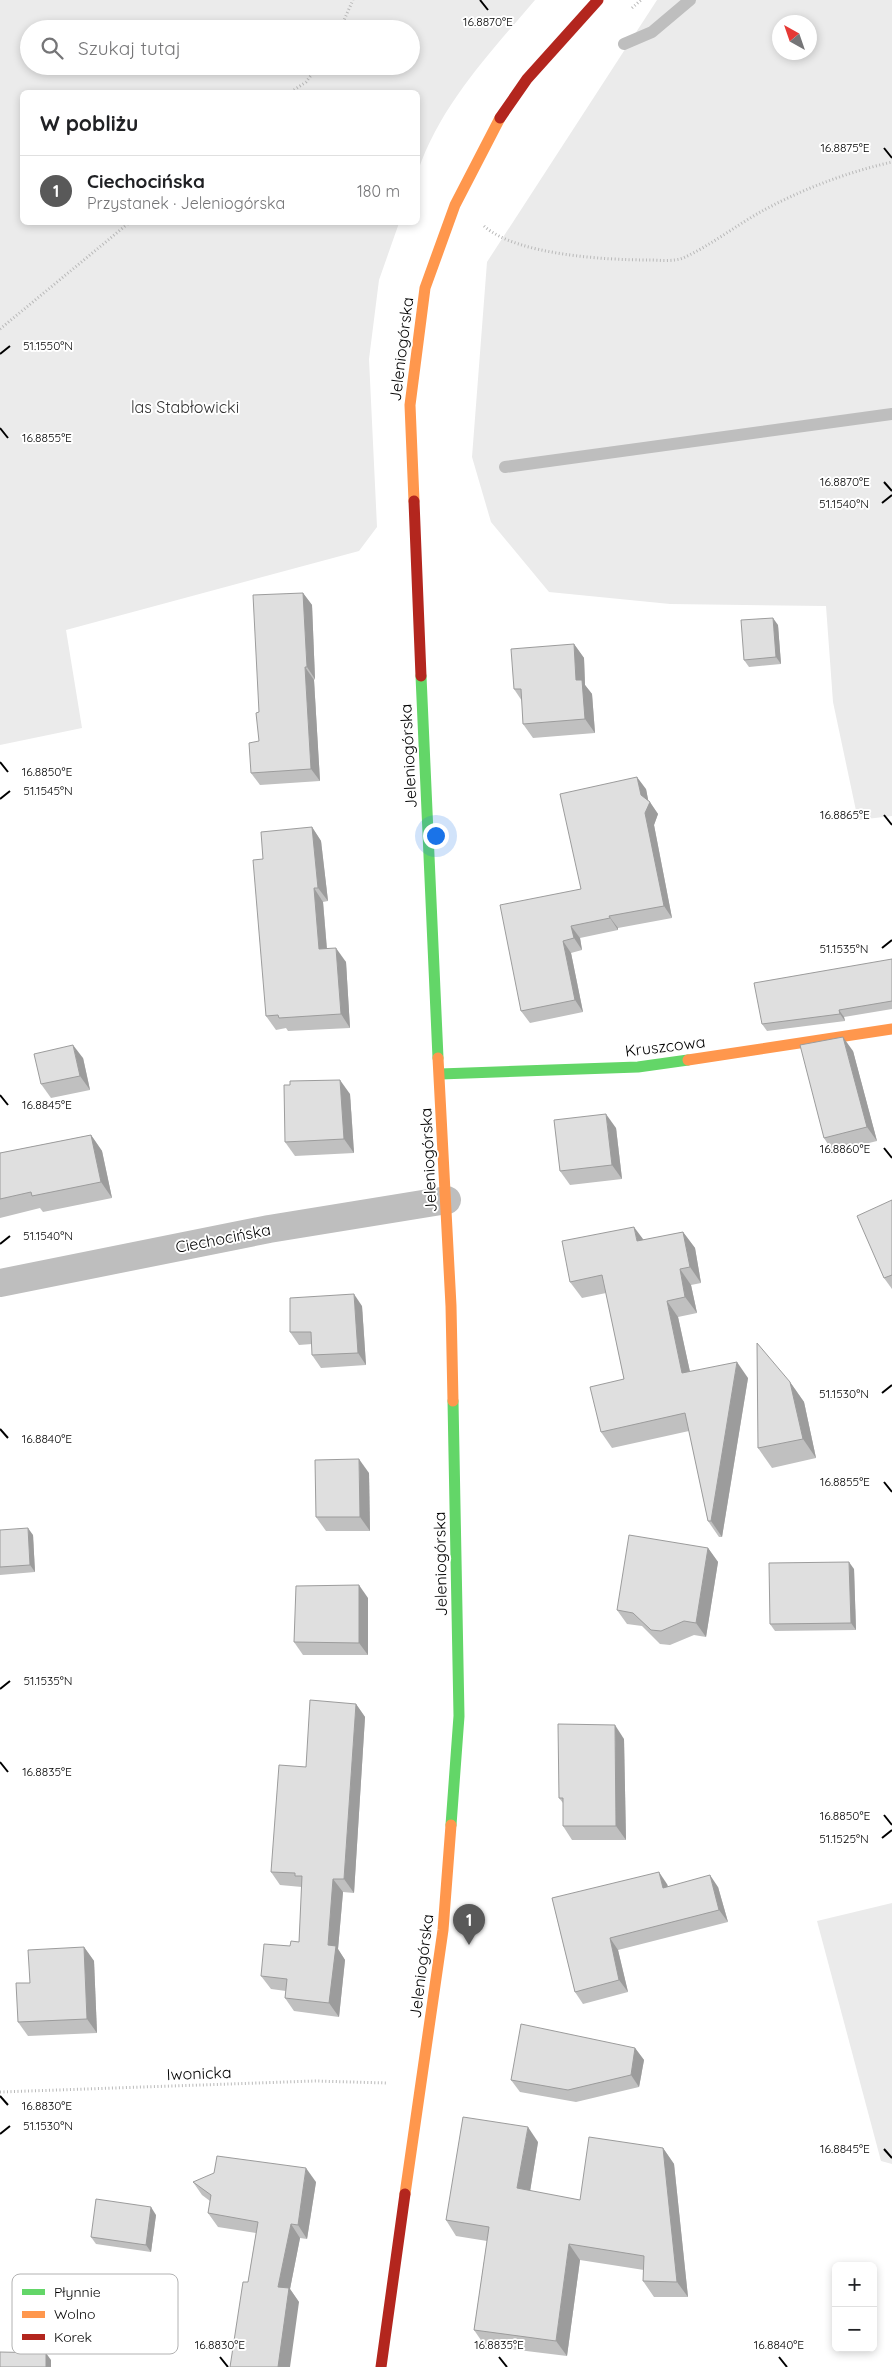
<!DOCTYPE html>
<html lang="pl">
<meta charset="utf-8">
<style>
:root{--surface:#fff;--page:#f2f2f2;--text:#202124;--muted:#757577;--line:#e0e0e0;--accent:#595959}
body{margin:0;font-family:Quicksand,sans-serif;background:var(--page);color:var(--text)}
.controls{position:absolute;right:15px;bottom:15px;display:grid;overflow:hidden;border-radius:8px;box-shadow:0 2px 8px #0003}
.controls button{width:45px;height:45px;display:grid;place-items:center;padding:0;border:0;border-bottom:1px solid var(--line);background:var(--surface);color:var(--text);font:25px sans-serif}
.compass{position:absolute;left:772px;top:15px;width:45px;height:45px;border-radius:50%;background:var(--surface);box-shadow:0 2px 8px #0003;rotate:320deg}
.you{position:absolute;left:435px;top:835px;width:18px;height:18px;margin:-12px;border:4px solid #fff;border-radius:50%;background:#1a73e8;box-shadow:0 0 0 8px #1a73e833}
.badge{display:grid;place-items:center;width:32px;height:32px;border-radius:50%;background:var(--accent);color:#fff;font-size:16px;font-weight:700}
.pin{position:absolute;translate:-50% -41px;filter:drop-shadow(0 1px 2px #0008)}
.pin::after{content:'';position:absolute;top:26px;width:18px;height:15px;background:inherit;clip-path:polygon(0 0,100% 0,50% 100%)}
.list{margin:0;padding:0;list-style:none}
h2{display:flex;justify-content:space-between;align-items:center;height:65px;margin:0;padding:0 20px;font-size:21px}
h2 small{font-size:16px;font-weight:400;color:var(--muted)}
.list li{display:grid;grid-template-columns:32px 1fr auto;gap:15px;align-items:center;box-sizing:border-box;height:70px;padding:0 20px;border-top:1px solid var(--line)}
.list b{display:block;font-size:19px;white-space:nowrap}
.list p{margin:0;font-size:16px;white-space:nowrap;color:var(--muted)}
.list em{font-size:16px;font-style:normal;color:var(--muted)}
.icon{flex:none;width:28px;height:28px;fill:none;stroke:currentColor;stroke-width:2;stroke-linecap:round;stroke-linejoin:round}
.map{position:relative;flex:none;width:892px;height:2367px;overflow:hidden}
.search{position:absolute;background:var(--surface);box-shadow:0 2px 8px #0003;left:20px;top:20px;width:400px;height:55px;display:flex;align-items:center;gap:12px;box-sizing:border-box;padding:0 18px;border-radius:28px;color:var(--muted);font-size:19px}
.panel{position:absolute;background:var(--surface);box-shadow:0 2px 8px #0003;left:20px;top:90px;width:400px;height:135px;border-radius:8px}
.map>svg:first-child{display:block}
</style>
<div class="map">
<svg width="892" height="2367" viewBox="0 0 892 2367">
<rect width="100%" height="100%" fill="#fff"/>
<g fill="#ebebeb" fill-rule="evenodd">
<path d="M0 0H535C490 53 441 104 418 171V92H22V222L399 223 379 280 369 359 377 527 359 551 66 630 82 728 0 745ZM29 29H411V66H29Z"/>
<path d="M657 0H892V816L858 820 833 702 826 606 670 604 549 592 491 522 472 457 487 262ZM780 22H810V52H780Z"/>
<polygon points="892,1903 892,2164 881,2161 817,1921"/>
</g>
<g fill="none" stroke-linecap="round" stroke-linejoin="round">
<g stroke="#bebebe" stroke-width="12">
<polyline points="624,44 652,32 690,0"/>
<polyline points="505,467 892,414"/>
</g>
<g stroke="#b9b9b9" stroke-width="3" stroke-dasharray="1 2.5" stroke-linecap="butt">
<polyline points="632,8 641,0"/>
<polyline points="340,29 353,0"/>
<polyline points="291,92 306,82 318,66"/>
<path d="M484 226C516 255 606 260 649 260 659 260 673 262 683 258 710 246 738 224 764 210 805 188 848 172 892 162"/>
<polyline points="0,329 130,222"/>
<polyline points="0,2092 315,2081 387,2083"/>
</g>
<polyline stroke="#bebebe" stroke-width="28" points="0,1283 269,1229 447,1200"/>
<g stroke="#63d668" stroke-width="11">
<polyline points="421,676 438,1058"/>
<polyline points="440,1074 638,1067 688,1060"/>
<polyline points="451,1825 459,1716 453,1401"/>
</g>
<g stroke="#ff974d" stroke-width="11">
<polyline points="414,501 410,405 425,288 455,205 500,118"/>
<polyline points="438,1058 451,1306 453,1401"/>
<polyline points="688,1060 892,1029"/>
<polyline points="405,2194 443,1930 451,1825"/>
</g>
<g stroke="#b3261e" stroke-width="11">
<polyline points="500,118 527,79 598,0"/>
<polyline points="414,501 421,676"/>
<polyline points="381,2367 405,2194"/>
</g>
</g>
<g fill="#c0c0c0">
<polygon points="303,593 312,605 315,679 314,680 320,781 260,785 251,773 259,741"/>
<polygon points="778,625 781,664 749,667 744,660"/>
<polygon points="574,644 584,658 585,685 592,694 595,733 533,738 523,724 522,701 514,689"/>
<polygon points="646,789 648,800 658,814 654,825 672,918 618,928 618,930 580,938 582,950 571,953 583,1012 530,1023 521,1011 581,889"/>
<polygon points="312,827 321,841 328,901 323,902 327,949 346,962 350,1028 288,1031 286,1028 276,1030 266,1016 263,859"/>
<polygon points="892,959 892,1009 844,1017 845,1021 767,1031 762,1024"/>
<polygon points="853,1051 877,1141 833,1152 824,1138"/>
<polygon points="83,1058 90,1090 51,1098 41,1084"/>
<polygon points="290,1085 350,1094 354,1153 295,1156 285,1142"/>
<polygon points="616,1128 622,1179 570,1185 560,1171"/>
<polygon points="91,1135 102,1151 112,1198 43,1212 40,1208 0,1218 0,1153"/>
<polygon points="892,1200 892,1289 884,1278"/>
<polygon points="683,1232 695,1248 701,1283 691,1285 697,1313 678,1317 690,1372 748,1378 722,1537 719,1537 708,1521 689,1431 612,1448 601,1432 624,1379 606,1293 582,1298 570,1282 643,1240"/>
<polygon points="362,1306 366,1365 321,1368 312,1355 312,1344 299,1345 290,1332"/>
<polygon points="790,1382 804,1402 816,1458 772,1468 758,1448"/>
<polygon points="369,1473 370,1531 326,1531 316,1517"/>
<polygon points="0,1530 33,1535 35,1572 0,1575"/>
<polygon points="708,1548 718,1562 706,1637 694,1635 670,1645 660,1644 642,1626 627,1624 617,1610"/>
<polygon points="854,1569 856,1630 775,1631 770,1624"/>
<polygon points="368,1598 368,1655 303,1655 294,1642"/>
<polygon points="356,1704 365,1717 354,1893 343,1892 338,1949 345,1960 339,2017 294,2011 285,1998 286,1991 271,1989 261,1976 290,1946 299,1942 302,1887 280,1885 271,1872 306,1767"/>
<polygon points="624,1739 626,1840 572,1840 563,1826 563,1803 559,1798"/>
<polygon points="667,1884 668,1886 718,1887 728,1922 618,1950 628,1992 583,2004 575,1992 552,1898"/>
<polygon points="84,1947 94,1961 97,2033 28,2036 18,2022 30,1983"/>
<polygon points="635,2048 644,2060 639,2087 576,2102 520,2092 511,2080"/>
<polygon points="538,2142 530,2191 580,2200 663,2148 674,2164 688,2297 654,2297 643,2281 644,2270 580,2260 567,2356 485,2346 474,2330 487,2241 456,2236 446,2220"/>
<polygon points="193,2182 316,2182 307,2239 300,2238 290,2289 299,2302 248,2282 256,2233 218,2227 208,2213 210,2201 202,2195"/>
<polygon points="156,2215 151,2252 96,2244 91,2237"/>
</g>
<g fill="#9c9c9c">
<polygon points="303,593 312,605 315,679 307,667"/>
<polygon points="773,618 778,625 781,664 776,657"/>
<polygon points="574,644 584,658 585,685 592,694 595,733 585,719 576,680"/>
<polygon points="305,667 314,680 320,781 311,769"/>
<polygon points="637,777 646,789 649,804 650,802 658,814 654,825 672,918 664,906"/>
<polygon points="312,827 321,841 328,901 318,888"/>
<polygon points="314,888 323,902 328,963 319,949"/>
<polygon points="609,916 618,928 618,930 610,918"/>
<polygon points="571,926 580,938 582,950 574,938"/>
<polygon points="563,941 571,953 583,1012 575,1000"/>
<polygon points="336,948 346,962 350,1028 341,1014"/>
<polygon points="839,1010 844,1017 845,1021 840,1014"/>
<polygon points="843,1037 853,1051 877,1141 867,1127"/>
<polygon points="73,1045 83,1058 90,1090 80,1076"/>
<polygon points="340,1080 350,1094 354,1153 344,1139"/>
<polygon points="606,1114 616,1128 622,1179 612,1165"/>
<polygon points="91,1135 102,1151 112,1198 101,1182"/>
<polygon points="634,1227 646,1243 637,1241"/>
<polygon points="683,1232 695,1248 701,1283 690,1267"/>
<polygon points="680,1269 691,1285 697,1313 685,1297"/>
<polygon points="354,1294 362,1306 366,1365 358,1353"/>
<polygon points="667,1301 678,1317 694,1390 682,1373"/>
<polygon points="737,1362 748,1378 722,1537 711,1521"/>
<polygon points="790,1382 804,1402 816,1458 803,1439"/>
<polygon points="359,1459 369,1473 370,1531 360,1517"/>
<polygon points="28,1528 33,1535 35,1572 30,1565"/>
<polygon points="708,1548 718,1562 706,1637 696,1623"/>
<polygon points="849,1562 854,1569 856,1630 851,1623"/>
<polygon points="359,1585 368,1598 368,1655 359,1643"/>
<polygon points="356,1704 365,1717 354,1893 344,1879"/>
<polygon points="615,1725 624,1739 626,1840 616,1826"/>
<polygon points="659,1872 667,1884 671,1900 663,1888"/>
<polygon points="710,1875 718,1887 728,1922 719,1910"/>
<polygon points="333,1879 343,1892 338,1949 345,1960 339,2017 329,2003 328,1945"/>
<polygon points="610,1938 618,1950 628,1992 619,1980"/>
<polygon points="84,1947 94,1961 97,2033 87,2019"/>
<polygon points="635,2048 644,2060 639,2087 631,2075"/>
<polygon points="528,2127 538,2142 528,2204 517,2188"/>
<polygon points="663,2148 674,2164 688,2297 677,2282"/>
<polygon points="306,2168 316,2182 307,2239 298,2225"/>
<polygon points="151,2207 156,2215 151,2252 146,2245"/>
<polygon points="291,2224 300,2238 290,2289 299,2302 290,2367 278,2367 278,2287"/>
<polygon points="569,2244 580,2260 567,2356 556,2341"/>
<polygon points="46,2353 51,2360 51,2367 46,2367"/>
</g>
<g fill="#dfdfdf" stroke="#9c9c9c">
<polygon points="303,593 307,667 305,667 311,769 251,773 249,743 259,741 256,713 259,712 253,595"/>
<polygon points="773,618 776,657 744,660 741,620"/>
<polygon points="574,644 576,680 582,680 585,719 523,724 521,689 514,689 511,649"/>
<polygon points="637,777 641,795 650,802 645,813 664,906 609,916 610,918 571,926 574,938 563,941 575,1000 521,1011 500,905 581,889 560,794"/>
<polygon points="312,827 318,888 314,888 319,949 336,948 341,1014 279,1018 278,1015 266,1016 253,860 263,859 261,832"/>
<polygon points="892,959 892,1001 839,1010 840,1014 762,1024 754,983"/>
<polygon points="843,1037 867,1127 824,1138 800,1045"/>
<polygon points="73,1045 80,1076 41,1084 34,1054"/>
<polygon points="340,1080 344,1139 285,1142 284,1085 290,1085 290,1081"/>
<polygon points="606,1114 612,1165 560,1171 554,1120"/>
<polygon points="91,1135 101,1182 32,1196 31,1192 0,1199 0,1153"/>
<polygon points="892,1200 892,1275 884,1278 857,1216"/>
<polygon points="634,1227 637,1241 683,1232 690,1267 680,1269 685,1297 667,1301 682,1373 737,1362 711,1521 708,1521 685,1413 601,1432 590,1387 624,1379 602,1275 570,1282 562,1241"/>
<polygon points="354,1294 358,1353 312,1355 311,1332 290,1332 290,1298"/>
<polygon points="757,1343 790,1382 803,1439 758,1448"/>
<polygon points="359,1459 360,1517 316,1517 315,1460"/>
<polygon points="28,1528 30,1565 0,1567 0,1530"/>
<polygon points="629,1535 708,1548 696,1623 684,1621 661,1631 651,1630 633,1613 617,1610"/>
<polygon points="849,1562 851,1623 770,1624 769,1563"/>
<polygon points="359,1585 359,1643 294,1642 296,1586"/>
<polygon points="310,1700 356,1704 344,1879 333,1879 328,1945 336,1946 329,2003 285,1998 287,1979 261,1976 264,1944 290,1946 291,1941 299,1942 302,1876 295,1876 295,1873 271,1872 279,1765 306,1767"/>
<polygon points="558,1724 615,1725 616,1826 563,1826 563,1798 559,1798"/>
<polygon points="659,1872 663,1888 710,1875 719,1910 610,1938 619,1980 575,1992 552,1898"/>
<polygon points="84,1947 87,2019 18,2022 16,1983 30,1983 28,1950"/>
<polygon points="521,2024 635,2048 631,2075 568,2090 511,2080"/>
<polygon points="463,2117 528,2127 517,2188 580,2200 589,2137 663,2148 677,2282 643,2281 644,2256 569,2244 556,2341 474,2330 489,2227 446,2220"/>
<polygon points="217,2156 306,2168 298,2225 291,2224 278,2287 289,2288 278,2367 230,2367 243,2282 248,2282 258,2222 208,2213 211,2195 193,2182 214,2173"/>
<polygon points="96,2199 151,2207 146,2245 91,2237"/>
<polygon points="0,2352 46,2353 46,2367 0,2367"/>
</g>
<path fill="none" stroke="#000" stroke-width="2" d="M480 0 488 10M884 148 892 158M0 354 10 346M0 428 8 438M884 482 892 491M882 503 892 495M0 762 8 772M0 799 10 791M884 815 892 825M882 948 892 940M0 1095 8 1105M884 1148 892 1158M0 1244 10 1236M882 1393 892 1385M0 1429 8 1438M884 1482 892 1492M0 1689 10 1681M0 1762 8 1772M884 1815 892 1825M882 1838 892 1830M0 2096 8 2105M0 2134 10 2126M884 2149 892 2158M220 2357 228 2367M499 2357 507 2367M779 2357 787 2367"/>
<g text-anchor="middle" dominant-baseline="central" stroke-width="4" stroke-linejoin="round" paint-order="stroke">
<g font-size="16" fill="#000" stroke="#fff">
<text transform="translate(401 349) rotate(-83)">Jeleniogórska</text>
<text transform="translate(408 756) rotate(-93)">Jeleniogórska</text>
<text transform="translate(665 1046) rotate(-7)">Kruszcowa</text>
<text transform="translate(428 1160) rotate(-93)">Jeleniogórska</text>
<text transform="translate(223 1238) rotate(-11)">Ciechocińska</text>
<text transform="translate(440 1564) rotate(-91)">Jeleniogórska</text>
<text transform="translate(421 1966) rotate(-83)">Jeleniogórska</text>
<text transform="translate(199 2073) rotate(-2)">Iwonicka</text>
</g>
<g font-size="16" fill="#323232" stroke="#fff">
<text x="185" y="407">las Stabłowicki</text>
</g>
</g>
<rect x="12" y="2274" width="166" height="80" rx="8" fill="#fff" stroke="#b2b2b2" stroke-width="1"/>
<rect x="22" y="2289" width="23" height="6" fill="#63d668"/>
<rect x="22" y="2311" width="23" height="7" fill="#ff974d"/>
<rect x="22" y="2334" width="23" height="6" fill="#b3261e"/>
<g font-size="14" fill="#000">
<text x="54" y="2297">Płynnie</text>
<text x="54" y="2319">Wolno</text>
<text x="54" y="2342">Korek</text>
</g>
<g font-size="12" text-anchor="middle" fill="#000" stroke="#fff" stroke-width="4" stroke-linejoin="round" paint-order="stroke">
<text x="488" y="26">16.8870°E</text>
<text x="845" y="152">16.8875°E</text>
<text x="48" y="350">51.1550°N</text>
<text x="47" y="442">16.8855°E</text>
<text x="845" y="486">16.8870°E</text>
<text x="844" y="508">51.1540°N</text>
<text x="47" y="776">16.8850°E</text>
<text x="48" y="795">51.1545°N</text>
<text x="845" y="819">16.8865°E</text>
<text x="844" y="953">51.1535°N</text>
<text x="47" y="1109">16.8845°E</text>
<text x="845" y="1153">16.8860°E</text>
<text x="48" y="1240">51.1540°N</text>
<text x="844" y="1398">51.1530°N</text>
<text x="47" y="1443">16.8840°E</text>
<text x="845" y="1486">16.8855°E</text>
<text x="48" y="1685">51.1535°N</text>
<text x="47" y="1776">16.8835°E</text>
<text x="845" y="1820">16.8850°E</text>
<text x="844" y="1843">51.1525°N</text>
<text x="47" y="2110">16.8830°E</text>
<text x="48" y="2130">51.1530°N</text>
<text x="845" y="2153">16.8845°E</text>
<text x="220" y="2349">16.8830°E</text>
<text x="499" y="2349">16.8835°E</text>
<text x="779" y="2349">16.8840°E</text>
</g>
</svg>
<div class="controls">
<button>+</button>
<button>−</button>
</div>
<svg class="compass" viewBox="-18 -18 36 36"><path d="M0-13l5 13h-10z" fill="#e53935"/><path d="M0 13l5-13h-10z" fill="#757577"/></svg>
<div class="you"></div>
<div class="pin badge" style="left:469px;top:1945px">1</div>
<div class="search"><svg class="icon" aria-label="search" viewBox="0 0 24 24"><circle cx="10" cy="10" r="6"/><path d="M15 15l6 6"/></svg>Szukaj tutaj</div>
<section class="panel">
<h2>W pobliżu<small></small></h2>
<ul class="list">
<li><span class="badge">1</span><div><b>Ciechocińska</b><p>Przystanek · Jeleniogórska</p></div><em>180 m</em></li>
</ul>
</section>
</div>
